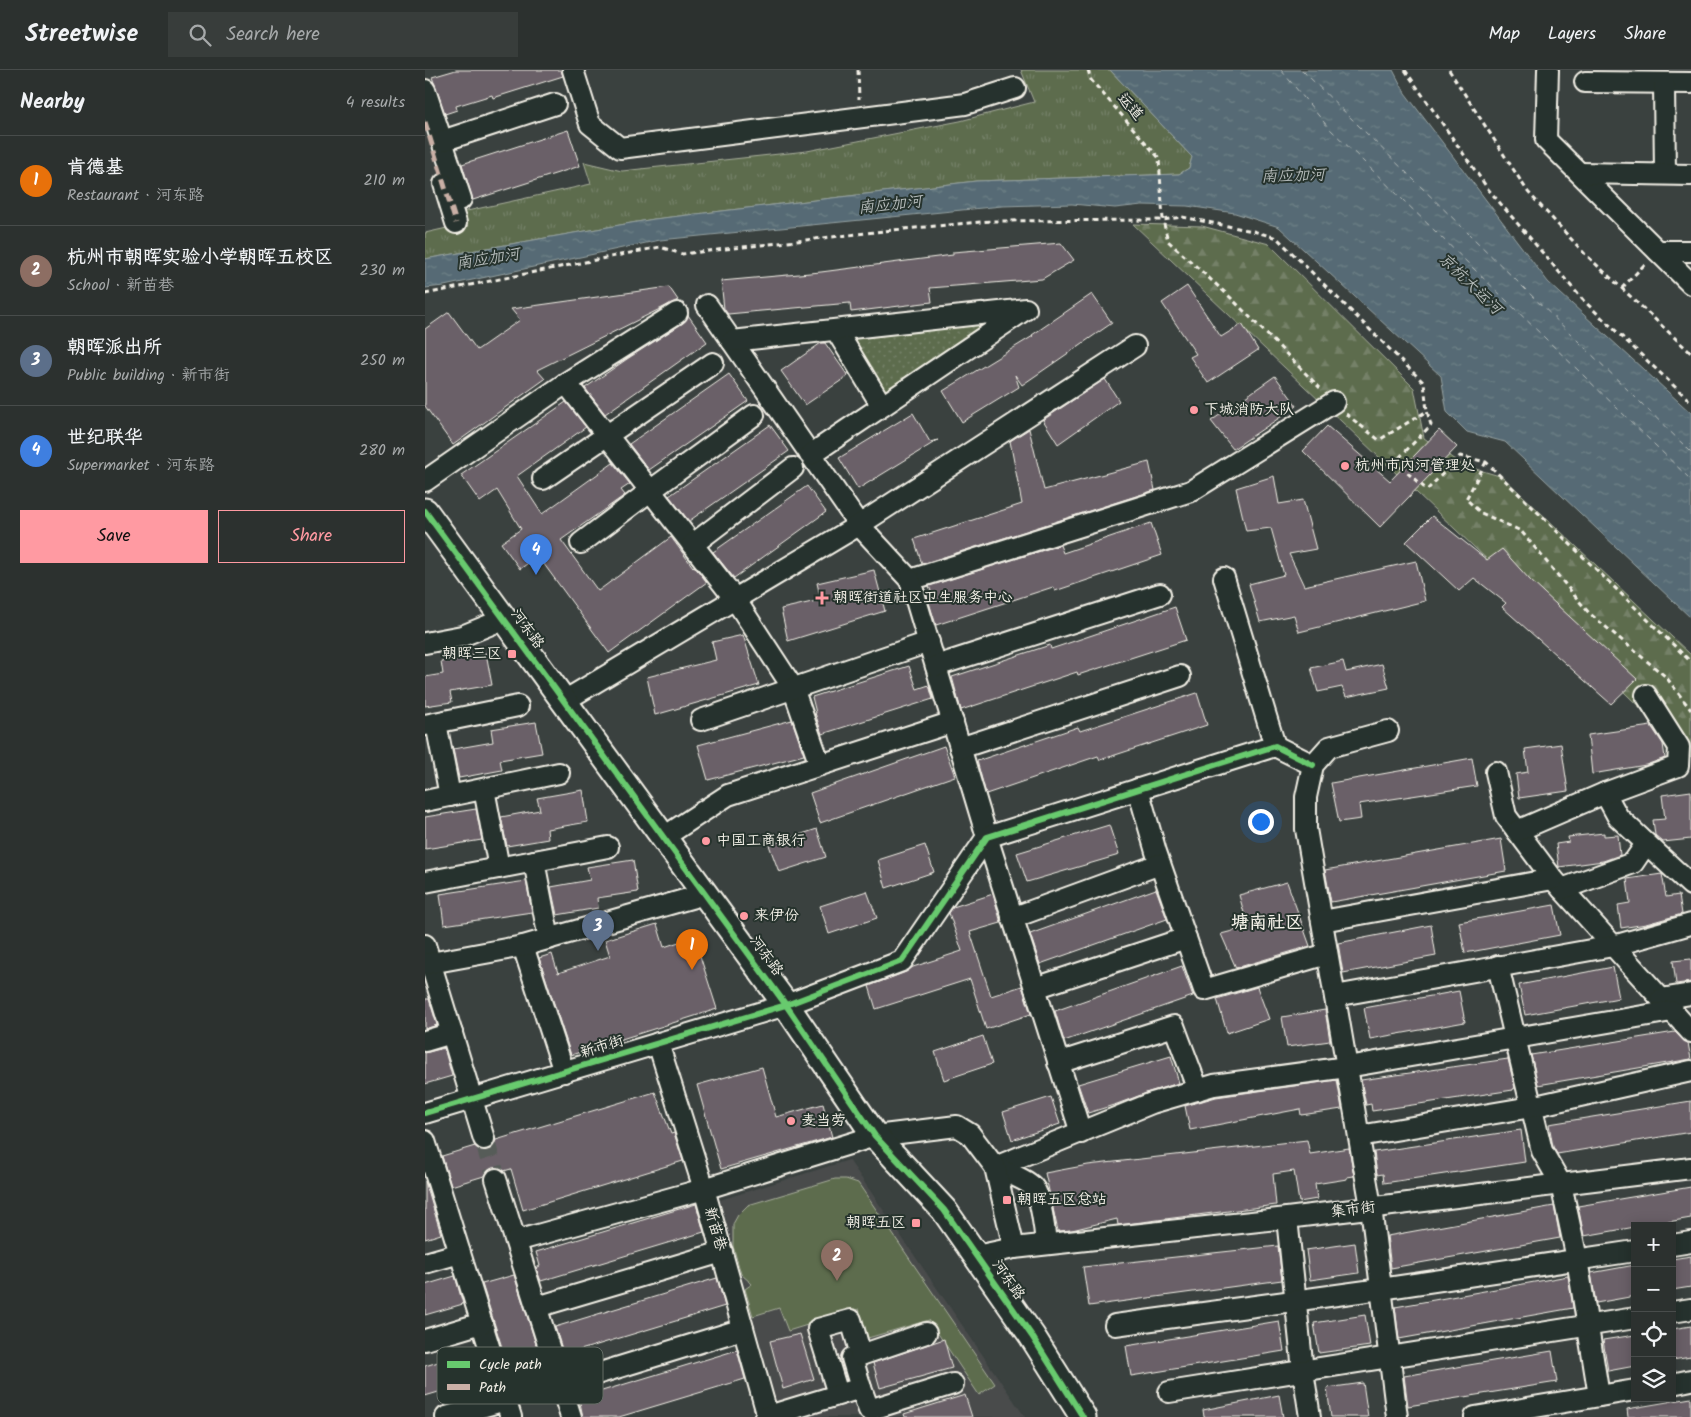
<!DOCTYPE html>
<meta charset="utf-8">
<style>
:root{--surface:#2c312f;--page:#383d3b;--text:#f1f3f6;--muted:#a6a9aa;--line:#484c4b;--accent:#ff9aa2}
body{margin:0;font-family:Kalam,"LXGW WenKai TC",sans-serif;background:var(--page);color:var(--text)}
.controls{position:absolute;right:15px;bottom:15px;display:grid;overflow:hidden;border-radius:0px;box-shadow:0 2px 12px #0003}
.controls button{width:45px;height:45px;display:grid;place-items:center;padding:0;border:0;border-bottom:1px solid var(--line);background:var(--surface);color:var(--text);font:25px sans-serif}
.you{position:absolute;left:835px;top:751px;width:18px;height:18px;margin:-12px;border:4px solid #fff;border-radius:50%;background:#1a73e8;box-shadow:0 0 0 8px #1a73e833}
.badge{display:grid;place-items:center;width:32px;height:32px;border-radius:50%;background:var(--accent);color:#fff;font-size:16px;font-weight:700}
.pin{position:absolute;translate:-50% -41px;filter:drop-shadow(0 1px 2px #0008)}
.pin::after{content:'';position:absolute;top:26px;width:18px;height:15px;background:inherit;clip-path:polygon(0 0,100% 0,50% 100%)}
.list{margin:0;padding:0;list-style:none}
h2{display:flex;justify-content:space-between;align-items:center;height:65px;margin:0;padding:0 20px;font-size:21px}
h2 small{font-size:16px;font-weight:400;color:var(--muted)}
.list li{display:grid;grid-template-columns:32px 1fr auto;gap:15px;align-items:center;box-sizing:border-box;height:90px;padding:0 20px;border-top:1px solid var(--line)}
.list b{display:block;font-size:19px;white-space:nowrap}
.list p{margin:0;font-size:16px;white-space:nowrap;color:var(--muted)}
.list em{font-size:16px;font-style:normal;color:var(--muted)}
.actions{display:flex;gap:10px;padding:15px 20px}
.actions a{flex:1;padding:11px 0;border:1px solid var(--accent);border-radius:0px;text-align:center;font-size:18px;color:var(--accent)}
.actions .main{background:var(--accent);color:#111}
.icon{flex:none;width:28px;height:28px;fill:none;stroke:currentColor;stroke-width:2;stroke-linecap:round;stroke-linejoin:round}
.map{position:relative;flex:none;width:1266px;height:1347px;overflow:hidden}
header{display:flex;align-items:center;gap:30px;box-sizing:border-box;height:70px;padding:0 25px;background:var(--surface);border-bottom:1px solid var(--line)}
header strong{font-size:24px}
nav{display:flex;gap:28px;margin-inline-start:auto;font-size:18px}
.search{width:350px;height:45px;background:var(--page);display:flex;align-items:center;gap:12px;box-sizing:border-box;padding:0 18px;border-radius:0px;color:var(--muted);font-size:19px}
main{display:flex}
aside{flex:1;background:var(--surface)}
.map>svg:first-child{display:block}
</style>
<header>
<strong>Streetwise</strong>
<div class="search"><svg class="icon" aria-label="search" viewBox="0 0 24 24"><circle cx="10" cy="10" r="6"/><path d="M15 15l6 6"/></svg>Search here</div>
<nav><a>Map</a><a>Layers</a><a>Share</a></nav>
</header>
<main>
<aside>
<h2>Nearby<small>4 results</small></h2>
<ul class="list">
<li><span class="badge" style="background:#e8710a">1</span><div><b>肯德基</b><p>Restaurant · 河东路</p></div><em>210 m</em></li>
<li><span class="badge" style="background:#8d6e63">2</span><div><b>杭州市朝晖实验小学朝晖五校区</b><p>School · 新苗巷</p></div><em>230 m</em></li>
<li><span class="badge" style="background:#5c6f8a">3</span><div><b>朝晖派出所</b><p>Public building · 新市街</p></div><em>250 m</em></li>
<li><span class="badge" style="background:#3f7fe0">4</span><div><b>世纪联华</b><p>Supermarket · 河东路</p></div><em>280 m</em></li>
</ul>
<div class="actions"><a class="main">Save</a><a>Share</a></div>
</aside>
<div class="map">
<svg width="1266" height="1347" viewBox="0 0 1266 1347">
<defs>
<pattern id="grass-dots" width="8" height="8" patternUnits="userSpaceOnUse" patternTransform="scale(1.25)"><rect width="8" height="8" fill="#5d6c4e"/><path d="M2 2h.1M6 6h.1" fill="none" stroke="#758168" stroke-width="1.8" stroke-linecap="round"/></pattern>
<pattern id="forest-firs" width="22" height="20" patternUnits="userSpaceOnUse" patternTransform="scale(1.25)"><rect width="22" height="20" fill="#5d6c4e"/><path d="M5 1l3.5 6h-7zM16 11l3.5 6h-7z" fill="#758168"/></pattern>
<pattern id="park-tufts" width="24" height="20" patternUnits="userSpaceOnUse" patternTransform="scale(1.25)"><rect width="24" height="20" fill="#5d6c4e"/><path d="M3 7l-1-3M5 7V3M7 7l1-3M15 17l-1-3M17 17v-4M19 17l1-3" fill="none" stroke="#758168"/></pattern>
<pattern id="water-ripples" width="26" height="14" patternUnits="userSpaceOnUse" patternTransform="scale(1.25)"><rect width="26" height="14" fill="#566b74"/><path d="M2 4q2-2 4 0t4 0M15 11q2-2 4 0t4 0" fill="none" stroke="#6f8188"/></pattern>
</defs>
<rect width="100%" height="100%" fill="#3a413f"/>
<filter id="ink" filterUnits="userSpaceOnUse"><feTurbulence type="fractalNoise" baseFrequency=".02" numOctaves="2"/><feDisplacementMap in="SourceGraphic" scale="10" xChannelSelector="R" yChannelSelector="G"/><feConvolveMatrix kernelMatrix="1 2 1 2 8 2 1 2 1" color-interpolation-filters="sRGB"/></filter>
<g filter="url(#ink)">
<polygon fill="#484b4b" points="424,1090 600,1347 356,1347 295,1130"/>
<polygon fill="url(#grass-dots)" stroke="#a8ae9b" points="572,248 461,323 423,268"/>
<polygon fill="url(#forest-firs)" stroke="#a8ae9b" points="708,154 777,156 844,174 989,318 999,368 1037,395 1078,407 1266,585 1266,687 1068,495"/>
<polygon fill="url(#park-tufts)" stroke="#a8ae9b" points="596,0 685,0 767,87 764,98 754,104 551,111 229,149 0,189 0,163 22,158 19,146 166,114 159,92 197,101 382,81 535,51 609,32"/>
<polygon fill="#5d6c4e" stroke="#a8ae9b" points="410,1109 421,1109 433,1113 570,1314 554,1325 504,1250 443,1268 434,1239 363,1261 354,1238 328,1246 320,1219 327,1214 316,1204 308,1176 308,1154 313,1145 323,1135"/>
<polygon fill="url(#water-ripples)" stroke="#95a1a2" points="685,0 968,0 980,23 1123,212 1266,343 1266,548 1080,372 1042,362 1022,342 1016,306 854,157 810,143 762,136 717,135 690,138 647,134 577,136 235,170 19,216 0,218 0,189 229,149 551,111 754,104 764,98 767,87"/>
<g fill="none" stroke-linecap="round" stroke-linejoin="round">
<g stroke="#b5bbba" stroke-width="1" stroke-dasharray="6 5" stroke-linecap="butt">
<polyline points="856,0 903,57 1266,410"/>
<polyline points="877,0 1266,382"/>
</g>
</g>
<g fill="#6a6168" stroke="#f4f1e8">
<polygon points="31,0 136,0 138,6 68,28 67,25 31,36 32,40 20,44 7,7"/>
<polygon points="143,60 155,96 48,130 37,94"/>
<polygon points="636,173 649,190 617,209 505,218 507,232 426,242 425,233 303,244 299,239 296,211 396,202 528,185 528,182"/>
<polygon points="762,216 796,267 817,254 833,280 783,313 765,287 771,284 737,233"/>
<polygon points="244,217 253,230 112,300 120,309 28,375 0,336 0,259 24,242 52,280 95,250 86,239"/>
<polygon points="667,224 687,253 597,315 590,305 594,317 537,352 518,321 608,266 607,265"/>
<polygon points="263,245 282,272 180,344 160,318 202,289 258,253"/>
<polygon points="396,273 400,273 423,306 380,335 356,301"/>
<polygon points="304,304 323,331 224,400 204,374"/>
<polygon points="850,306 872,336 808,379 786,351"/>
<polygon points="680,309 694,331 633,374 618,350"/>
<polygon points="141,332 161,357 92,406 117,444 188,393 205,414 196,420 200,425 136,470 173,521 246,467 268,497 269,496 282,512 184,583 113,486 95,499 76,473 96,459 72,420 55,432 36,405"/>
<polygon points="488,343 505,372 513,370 433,419 414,388"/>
<polygon points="345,355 364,381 264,451 244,426"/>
<polygon points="902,356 965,411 1014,360 1032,377 955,457 878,381"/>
<polygon points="604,359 619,420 724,392 730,420 497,494 489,469 597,434 585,371"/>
<polygon points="849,406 854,434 878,430 891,479 864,484 879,516 991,491 1000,531 874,562 869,545 835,552 824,514 859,505 846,458 821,461 811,418"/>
<polygon points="382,416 401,442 309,508 288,482"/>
<polygon points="1007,446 1062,490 1077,479 1105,510 1212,609 1186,634 1077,537 1081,533 1049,508 1034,521 981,472"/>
<polygon points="726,453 737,485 630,521 628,517 511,555 501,523 506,521 504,516 635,475 638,483"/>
<polygon points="449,500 460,541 363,571 356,539 396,530 392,513"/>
<polygon points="750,537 761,570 653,605 652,602 536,640 527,607 625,575 626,579"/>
<polygon points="318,565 334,615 230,645 222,607 291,590 287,572"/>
<polygon points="61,583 67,615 25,622 27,632 0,636 0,607 18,604 16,591"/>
<polygon points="918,591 921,602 957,594 964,618 921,627 917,617 893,622 886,598"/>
<polygon points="484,596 492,619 504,615 508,629 397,664 390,643 391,643 387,627"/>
<polygon points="772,623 782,655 675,690 673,686 561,724 552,691 653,657 655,661"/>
<polygon points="367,650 379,685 283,710 273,675"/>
<polygon points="111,652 117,683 75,690 77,700 34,708 28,679 68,672 66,659"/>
<polygon points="1226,656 1238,674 1240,688 1221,695 1167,704 1163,665"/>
<polygon points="1136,674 1143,721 1094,728 1091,704 1103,702 1100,679"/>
<polygon points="519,676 530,706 395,753 385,723"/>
<polygon points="1047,688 1052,716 934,734 936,749 914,752 906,713"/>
<polygon points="158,720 163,752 122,759 123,769 82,776 76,747 115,740 112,728"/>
<polygon points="1266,721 1266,769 1238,772 1230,765 1228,750 1240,749 1237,725"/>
<polygon points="51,739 57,770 0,779 0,747"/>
<polygon points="684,755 694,785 602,812 592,783"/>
<polygon points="392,759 401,787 354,802 344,775"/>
<polygon points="1179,763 1179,766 1193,765 1195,785 1178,791 1134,797 1131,774 1144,772 1143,767"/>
<polygon points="1076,769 1081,801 906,832 900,800"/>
<polygon points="500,775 509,802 461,818 453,790"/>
<polygon points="208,790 213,822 172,828 173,838 132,845 126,817 165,810 162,797"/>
<polygon points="1237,804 1241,827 1254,825 1257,844 1221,854 1196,858 1193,835 1205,833 1202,809"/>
<polygon points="101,811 107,842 19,855 15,824"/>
<polygon points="862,812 885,876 811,898 796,864 823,857 814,825"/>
<polygon points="731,819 742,849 615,894 605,864"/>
<polygon points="442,821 452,848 404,864 395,836"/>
<polygon points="568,824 576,853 545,862 566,926 597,916 606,944 561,959 545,909 451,939 444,916 481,902 488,897 537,881 524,843 528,837"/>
<polygon points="1129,835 1135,865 1040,883 1034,852"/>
<polygon points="232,854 239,877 269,867 292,939 146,985 114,888 127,884 133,903 185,886 180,870"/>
<polygon points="1006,855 1011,886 918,903 913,873"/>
<polygon points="1266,889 1266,912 1251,914 1248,891"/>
<polygon points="757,896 768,926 639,971 630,941"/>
<polygon points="1188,897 1194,928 1100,945 1094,915"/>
<polygon points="832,917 844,949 802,963 792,929"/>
<polygon points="1034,921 1040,952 945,969 939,938"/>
<polygon points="0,929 4,929 12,955 0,959"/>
<polygon points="900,940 905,971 862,977 857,947"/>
<polygon points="1250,962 1258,970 1263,973 1266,989 1113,1015 1106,985"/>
<polygon points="558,966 567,994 519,1010 510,982"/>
<polygon points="19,978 27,1006 0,1014 0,983"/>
<polygon points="746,986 754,1013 724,1022 692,1034 663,1043 653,1014"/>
<polygon points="1083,989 1090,1018 1088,1019 1088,1020 947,1041 946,1034 941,1035 936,1010"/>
<polygon points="337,997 351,1047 398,1034 407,1067 296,1099 272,1015"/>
<polygon points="912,1010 917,1039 876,1045 875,1039 765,1060 760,1036 791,1027"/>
<polygon points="230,1022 246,1064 249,1063 258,1091 98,1140 86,1099 79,1101 74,1098 68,1098 63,1101 59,1106 26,1116 17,1086 50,1076 56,1080 63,1080 68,1077 71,1070"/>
<polygon points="626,1027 635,1054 587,1070 578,1042"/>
<polygon points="1266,1031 1266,1062 1132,1084 1128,1077 1124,1054"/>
<polygon points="1096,1060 1100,1092 959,1113 958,1104 952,1105 949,1082"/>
<polygon points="882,1070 885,1084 924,1078 929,1106 922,1107 922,1109 890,1114 892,1129 874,1132 869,1101 848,1104 851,1135 693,1155 692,1149 647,1160 633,1161 620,1103 663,1095"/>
<polygon points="0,1111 16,1164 0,1169"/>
<polygon points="1266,1117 1266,1148 1219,1156 1210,1156 1210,1157 1159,1166 1153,1136"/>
<polygon points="271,1134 279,1162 116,1211 111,1198 115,1196 111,1182"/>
<polygon points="1129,1136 1135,1168 966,1198 962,1166"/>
<polygon points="930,1173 934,1203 885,1210 881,1180"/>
<polygon points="853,1176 857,1210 664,1236 658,1197"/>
<polygon points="1266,1186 1266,1217 1247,1220 1247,1189"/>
<polygon points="1210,1195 1210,1226 1171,1233 1166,1203"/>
<polygon points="89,1205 118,1296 86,1306 57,1214"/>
<polygon points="30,1206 38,1234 0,1245 0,1215"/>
<polygon points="1143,1206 1148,1238 974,1269 970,1237"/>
<polygon points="292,1208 300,1236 139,1285 130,1257"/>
<polygon points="940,1245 945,1276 894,1283 889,1253"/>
<polygon points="854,1251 859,1281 706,1306 701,1276"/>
<polygon points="1266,1256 1266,1287 1247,1290 1247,1259"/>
<polygon points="375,1264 389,1309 358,1319 345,1271"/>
<polygon points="1210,1265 1210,1296 1183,1301 1178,1270"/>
<polygon points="519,1269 527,1298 455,1318 448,1293"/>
<polygon points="53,1280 61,1308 0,1326 0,1296"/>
<polygon points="312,1280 320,1309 194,1347 158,1347 154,1328"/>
<polygon points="1127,1281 1132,1312 983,1336 979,1306"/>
<polygon points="938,1313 943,1347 906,1347 902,1318"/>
<polygon points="540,1325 547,1347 480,1347 479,1344"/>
<polygon points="854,1325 858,1347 779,1347 778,1340"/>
<polygon points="1266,1328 1266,1347 1203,1347 1202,1339"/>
</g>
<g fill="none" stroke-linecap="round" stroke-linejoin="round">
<polyline stroke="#565b58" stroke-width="20" stroke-dasharray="20 10" stroke-linecap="butt" points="59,1069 71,1109"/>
<defs>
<g id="minor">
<polyline points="148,0 165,54 195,78 540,34 590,18"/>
<polyline points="1123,0 1121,70 1266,214"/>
<polyline points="1160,12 1266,13"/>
<polyline points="1239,13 1240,104"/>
<polyline points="0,20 36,129"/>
<polyline points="17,71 130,34"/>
<polyline points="1155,103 1266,105"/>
<polyline points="19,114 31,153"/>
<polyline points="1233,181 1266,181"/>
<polyline points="282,235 434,455 485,510 766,421 909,332"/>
<polyline points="411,260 457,336"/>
<polyline points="307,271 601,239 385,385"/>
<polyline points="141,313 310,529 368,618 395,695"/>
<polyline points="118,409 288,293"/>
<polyline points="0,411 141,313 252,243"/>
<polyline points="156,473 225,421 329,345"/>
<polyline points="267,475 368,398"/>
<polyline points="799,508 850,676"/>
<polyline points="485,510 562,767 656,1063"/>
<polyline points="0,573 37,566 79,549"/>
<polyline points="511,596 735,524"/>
<polyline points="139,631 434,455 710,276"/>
<polyline points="276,650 504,572"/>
<polyline points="11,653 25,726"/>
<polyline points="0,655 93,636"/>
<polyline points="963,661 904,677 888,695 881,727 881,759 946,1137 972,1347"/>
<polyline points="535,678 755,606"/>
<polyline points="1071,702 1081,746 1128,809 1266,962"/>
<polyline points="59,719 74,798"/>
<polyline points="713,719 731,782 779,920 902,884"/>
<polyline points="1180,723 1193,747 1266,815"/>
<polyline points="0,731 134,703"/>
<polyline points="1092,761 1180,723 1253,696 1254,677 1221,625"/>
<polyline points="239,767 303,725 528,652"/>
<polyline points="109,791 124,869"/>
<polyline points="0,812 183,777"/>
<polyline points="1137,819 1208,793 1221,774"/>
<polyline points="587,848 735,794"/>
<polyline points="897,851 1128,809"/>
<polyline points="0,875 59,1069"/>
<polyline points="98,876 139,1002"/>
<polyline points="0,894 98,876 280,824"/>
<polyline points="1073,896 1117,1081 1136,1114 1152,1189 1174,1326"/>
<polyline points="610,918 761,868"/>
<polyline points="910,926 1188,876 1266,854"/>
<polyline points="1236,929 1266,924"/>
<polyline points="0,971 27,963"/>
<polyline points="233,973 279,1119 343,1347"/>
<polyline points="633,993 749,956 773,1020"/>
<polyline points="0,1043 361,935 477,891 562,767 850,676 888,695"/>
<polyline points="934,1066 1106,1037 1266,1001"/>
<polyline points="0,1071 86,1347"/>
<polyline points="570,1097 727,1033 789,1015 922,997 1247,941"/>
<path d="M570 1097C580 1102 601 1109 608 1117 616 1126 620 1162 621 1174"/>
<polyline points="71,1109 146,1347"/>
<polyline points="862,1148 878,1301 885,1347"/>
<polyline points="91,1171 279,1119 450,1066 532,1056 545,1064 570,1097 589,1178"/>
<polyline points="1247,1175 1266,1172"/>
<polyline points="551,1186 589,1178 862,1148 1266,1098"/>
<polyline points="0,1193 35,1183"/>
<polyline points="112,1237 297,1182"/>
<polyline points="1247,1242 1266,1239"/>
<polyline points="690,1255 956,1219 1210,1181"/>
<polyline points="0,1270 57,1253"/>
<polyline points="1247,1314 1266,1310"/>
<polyline points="136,1315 318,1259"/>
<polyline points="436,1318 427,1288 501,1263"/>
<polyline points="744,1322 1210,1248"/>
<polyline points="413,1324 393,1259 426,1250 436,1285"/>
<polyline points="21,1347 81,1330"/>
<polyline points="340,1347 436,1318 444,1340 528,1314"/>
<polyline points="1050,1347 1210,1320"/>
</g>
<polyline id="major" points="0,441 361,935 450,1066 519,1140 607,1266 658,1347"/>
</defs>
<use href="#minor" stroke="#f4f1e8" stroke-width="24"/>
<use href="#major" stroke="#f4f1e8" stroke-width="29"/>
<g stroke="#f4f1e8" stroke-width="3" stroke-dasharray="5 4" stroke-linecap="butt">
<polyline points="433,0 434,29"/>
<polyline points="663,0 666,10 734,88 738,150 743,171 805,227 895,318"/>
<polyline points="980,0 1063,119 1158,230 1266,332"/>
<polyline points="1024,0 1103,122 1159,183 1266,283"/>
<polyline points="1197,218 1220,194"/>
<polyline points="0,224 235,177 257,184 468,160 566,151 738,150 757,147 828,161 852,168 999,313 1002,341 1006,355 970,392 1002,420 1035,386 1061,392 1266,592"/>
<polyline points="921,344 954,370 1002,341"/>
<polyline points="1061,392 1041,429 1056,443 1096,461 1164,543 1241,607 1266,640"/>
</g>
<use href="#minor" stroke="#26332d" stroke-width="20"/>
<use href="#major" stroke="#26332d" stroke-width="25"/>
<polyline stroke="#cab0a6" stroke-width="5" stroke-dasharray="10 5" stroke-linecap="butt" points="0,52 31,153"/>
<defs>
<g id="cycleway">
<polyline points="0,441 361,935 450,1066 519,1140 607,1266 658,1347"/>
<polyline points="0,1043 361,935 477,891 562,767 850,676 888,695"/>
</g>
</defs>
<use href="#cycleway" stroke="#26332d" stroke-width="9"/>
<use href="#cycleway" stroke="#67ca6e" stroke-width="6"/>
</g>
</g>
<g fill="#ff9aa2" stroke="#26332d" stroke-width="2">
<circle cx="769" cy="340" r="5"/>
<circle cx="920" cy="396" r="5"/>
<path d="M394.5 520.5h5v5h5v5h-5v5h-5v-5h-5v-5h5z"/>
<rect x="82" y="579" width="10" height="10" rx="2.5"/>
<circle cx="281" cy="771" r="5"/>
<circle cx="319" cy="846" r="5"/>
<circle cx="366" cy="1051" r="5"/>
<rect x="577" y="1125" width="10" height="10" rx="2.5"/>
<rect x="486" y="1148" width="10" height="10" rx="2.5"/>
</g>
<g text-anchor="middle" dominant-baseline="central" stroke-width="4" stroke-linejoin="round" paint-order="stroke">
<g font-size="15" fill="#f4f1e8" stroke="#26332d">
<text transform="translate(705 37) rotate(48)">运道</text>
<text transform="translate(102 559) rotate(54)">河东路</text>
<text transform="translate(341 886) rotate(54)">河东路</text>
<text transform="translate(177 977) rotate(-17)">新市街</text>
<text transform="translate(928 1140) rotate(-7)">集市街</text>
<text transform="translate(290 1159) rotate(74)">新苗巷</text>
<text transform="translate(583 1210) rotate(55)">河东路</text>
</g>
<g font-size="15" fill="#f4f1e8" stroke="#26332d" text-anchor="start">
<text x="779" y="340">下城消防大队</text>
<text x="930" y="396">杭州市内河管理处</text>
<text x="408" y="528">朝晖街道社区卫生服务中心</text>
<text x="77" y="584" text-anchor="end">朝晖三区</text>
<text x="291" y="771">中国工商银行</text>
<text x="329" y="846">来伊份</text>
<text x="376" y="1051">麦当劳</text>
<text x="592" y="1130">朝晖五区总站</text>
<text x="481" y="1153" text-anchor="end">朝晖五区</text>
</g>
<g font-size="16" font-style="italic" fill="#b5bbba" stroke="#26332d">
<text transform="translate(868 106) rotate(-2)">南应加河</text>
<text transform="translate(465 135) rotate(-6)">南应加河</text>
<text transform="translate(63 189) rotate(-9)">南应加河</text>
<text transform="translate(1045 214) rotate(44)">京杭大运河</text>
</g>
<g font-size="18" font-weight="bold" fill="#f4f1e8" stroke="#26332d">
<text x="842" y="853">塘南社区</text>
</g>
</g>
<rect x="12" y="1277" width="166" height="57" rx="8" fill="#26332d" stroke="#646c65" stroke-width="1"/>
<rect x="22" y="1291" width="23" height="7" fill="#67ca6e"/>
<rect x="22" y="1314" width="23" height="6" fill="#cab0a6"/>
<g font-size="14" fill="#f4f1e8">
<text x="54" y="1299">Cycle path</text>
<text x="54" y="1322">Path</text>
</g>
</svg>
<div class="controls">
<button>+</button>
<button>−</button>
<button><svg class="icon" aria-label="locate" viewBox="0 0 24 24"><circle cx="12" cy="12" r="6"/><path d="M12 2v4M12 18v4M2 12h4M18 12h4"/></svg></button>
<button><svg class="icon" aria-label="layers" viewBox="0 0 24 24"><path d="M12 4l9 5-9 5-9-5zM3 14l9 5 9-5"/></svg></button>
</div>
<div class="you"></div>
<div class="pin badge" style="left:267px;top:900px;background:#e8710a">1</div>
<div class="pin badge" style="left:412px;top:1211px;background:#8d6e63">2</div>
<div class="pin badge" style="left:173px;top:881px;background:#5c6f8a">3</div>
<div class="pin badge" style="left:111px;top:505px;background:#3f7fe0">4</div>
</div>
</main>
